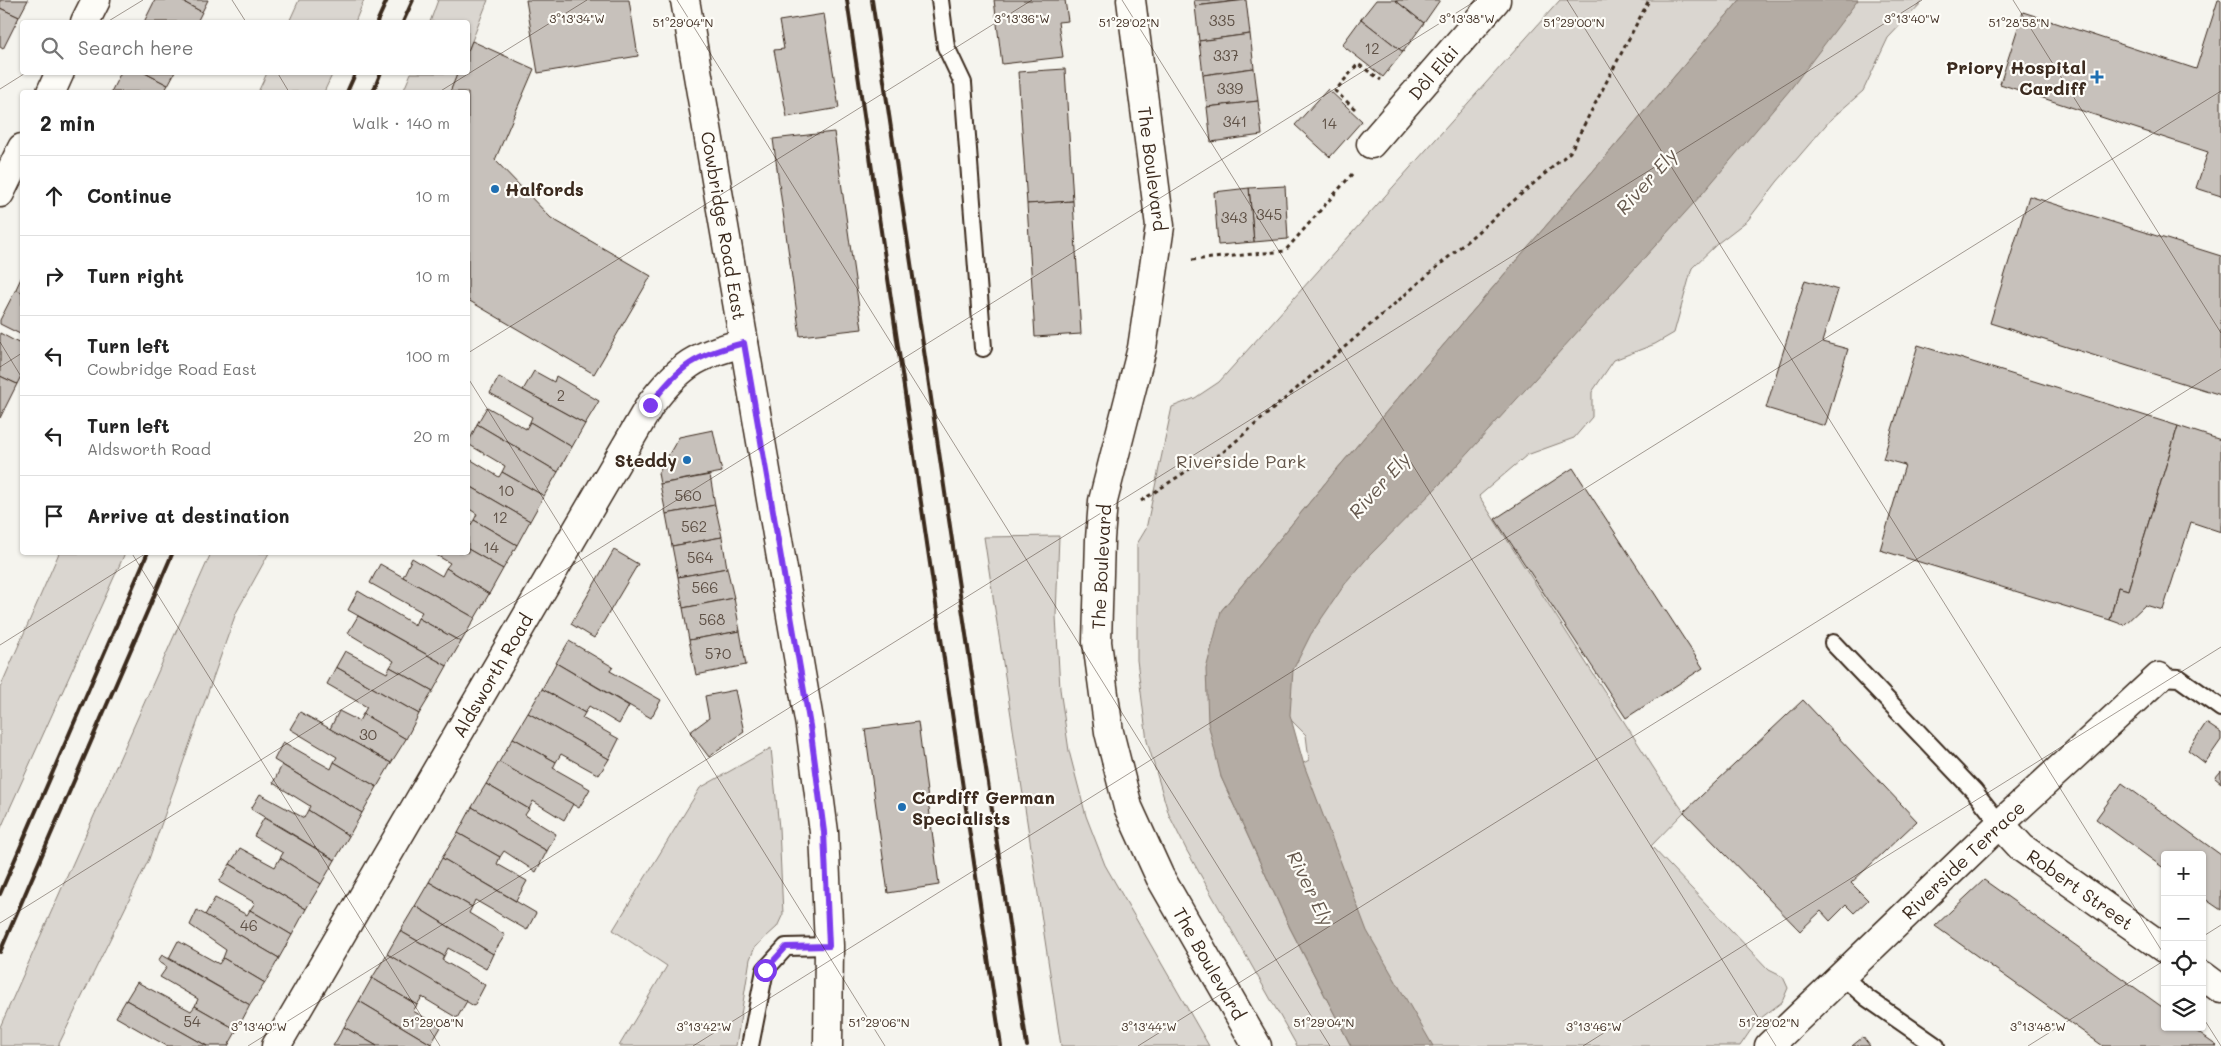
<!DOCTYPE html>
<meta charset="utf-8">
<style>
:root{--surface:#fff;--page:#f6f6f6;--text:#222;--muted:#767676;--line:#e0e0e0}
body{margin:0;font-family:Mali,sans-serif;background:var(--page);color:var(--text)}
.controls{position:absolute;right:15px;bottom:15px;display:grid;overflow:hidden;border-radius:5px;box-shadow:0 1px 4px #0004}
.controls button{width:45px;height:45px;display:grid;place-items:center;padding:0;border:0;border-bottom:1px solid var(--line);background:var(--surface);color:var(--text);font:25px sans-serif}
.stop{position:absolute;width:15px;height:15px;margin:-11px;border:4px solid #7c3aed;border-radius:50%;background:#fff}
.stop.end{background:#7c3aed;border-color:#fff;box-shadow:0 1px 5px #0008}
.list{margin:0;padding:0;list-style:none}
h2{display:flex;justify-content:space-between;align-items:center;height:65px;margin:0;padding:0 20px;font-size:21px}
h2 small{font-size:16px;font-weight:400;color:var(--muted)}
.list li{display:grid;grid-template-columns:32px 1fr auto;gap:15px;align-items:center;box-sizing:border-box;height:80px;padding:0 20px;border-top:1px solid var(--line)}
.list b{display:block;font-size:19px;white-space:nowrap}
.list p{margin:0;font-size:16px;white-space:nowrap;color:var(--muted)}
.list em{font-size:16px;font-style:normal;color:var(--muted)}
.icon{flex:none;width:28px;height:28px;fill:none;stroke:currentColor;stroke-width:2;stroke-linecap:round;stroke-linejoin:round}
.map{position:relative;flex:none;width:2221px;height:1046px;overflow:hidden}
.search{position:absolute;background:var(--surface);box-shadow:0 1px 4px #0004;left:20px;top:20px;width:450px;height:55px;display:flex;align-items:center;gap:12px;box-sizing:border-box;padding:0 18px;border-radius:5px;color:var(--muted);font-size:19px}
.panel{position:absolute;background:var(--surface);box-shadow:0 1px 4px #0004;left:20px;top:90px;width:450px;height:465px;border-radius:5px}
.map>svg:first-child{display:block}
</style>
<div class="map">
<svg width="2221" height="1046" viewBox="0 0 2221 1046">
<rect width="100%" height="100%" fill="#f5f4ee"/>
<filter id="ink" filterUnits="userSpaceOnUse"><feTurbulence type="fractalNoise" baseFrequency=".02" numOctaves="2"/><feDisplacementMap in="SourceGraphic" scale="10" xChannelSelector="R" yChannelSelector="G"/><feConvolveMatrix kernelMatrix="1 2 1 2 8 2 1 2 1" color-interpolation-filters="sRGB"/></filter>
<g filter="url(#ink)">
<g fill="#dad6d0" stroke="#8a8077">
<polygon points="299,0 364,0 355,22 289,22"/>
<polygon points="438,0 488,0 468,51 468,22 430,22"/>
<polygon points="1560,0 1740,0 1331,476 1221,611 1221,777 1290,928 1351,1046 1297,1046 1187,851 1169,815 1147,741 1137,660 1137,544 1146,529 1172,407 1195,398 1219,382"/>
<polygon points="1835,0 1924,0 1888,38 1863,91 1831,119 1777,182 1748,220 1718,243 1692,268 1674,333 1655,344 1614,360 1592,392 1592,417 1574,438 1527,455 1479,496 1662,781 1684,812 1651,846 1769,970 1783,977 1788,988 1782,1002 1757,1021 1740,1046 1403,1046 1284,774 1309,760 1306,735 1274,703 1272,624"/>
<polygon points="267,73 267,72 333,73 324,92 258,92"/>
<polygon points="411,73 458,73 450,92 403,92"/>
<polygon points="1059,536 1056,616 1060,689 1069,751 1086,816 1105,865 1209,1046 1061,1046 984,537"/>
<polygon points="59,553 125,553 0,830 0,688"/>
<polygon points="211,553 269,553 236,613 149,859 58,1046 0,1046 0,1027"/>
<polygon points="771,748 779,828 783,914 777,927 755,947 750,959 736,1046 619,1046 667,966 613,930 700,788"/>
</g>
<polygon fill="#b4aca4" stroke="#84786e" points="1740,0 1858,0 1789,91 1702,194 1441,483 1370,555 1345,584 1311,634 1293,670 1290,715 1304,765 1367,931 1433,1046 1351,1046 1290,928 1221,777 1208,723 1206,669 1221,611 1331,476"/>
<g fill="#c7c1bb" stroke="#3b2a1e">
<polygon points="0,0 28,0 19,17 0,8"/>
<polygon points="155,0 180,0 202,12 197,22 144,22"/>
<polygon points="180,0 208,0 202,12"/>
<polygon points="526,0 629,0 638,56 538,73"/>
<polygon points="994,0 1065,0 1068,21 1058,22 1063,57 1002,64"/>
<polygon points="1194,0 1244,0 1195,6"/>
<polygon points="1246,0 1250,34 1199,41 1195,6"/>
<polygon points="1376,0 1395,0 1424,23 1403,52 1361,19"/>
<polygon points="1395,0 1440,0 1424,23"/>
<polygon points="2218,0 2221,0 2221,196 2196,188 2208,152 2000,84 2023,12 2196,69"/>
<polygon points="0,8 19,17 3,49 0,47"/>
<polygon points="824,14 839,108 787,117 774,50 784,49 779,21"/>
<polygon points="1361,19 1403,52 1383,77 1342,45"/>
<polygon points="1250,34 1254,68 1203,75 1199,41"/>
<polygon points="472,41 534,69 495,160 551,218 651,276 594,374 468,300 468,92 450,92 458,72 468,72 468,51"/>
<polygon points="1254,68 1258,101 1207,107 1203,75"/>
<polygon points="1065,69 1073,201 1027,204 1018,72"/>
<polygon points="121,72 143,72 168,85 164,92 111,92"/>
<polygon points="143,72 175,72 168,85"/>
<polygon points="1328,89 1362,121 1330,157 1295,125"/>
<polygon points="1258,101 1262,135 1211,142 1207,107"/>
<polygon points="834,132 862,329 800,336 773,139"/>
<polygon points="1285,186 1288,239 1254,242 1249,188"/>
<polygon points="1249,188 1254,242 1218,245 1214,192"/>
<polygon points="2029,196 2221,256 2221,395 1990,323"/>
<polygon points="1073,201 1081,334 1035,337 1027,204"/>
<polygon points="22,276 22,293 16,289"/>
<polygon points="1805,280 1838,290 1822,342 1848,349 1825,426 1766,408"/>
<polygon points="16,289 22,293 22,335 0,324 0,320"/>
<polygon points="0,333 22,345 22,374 17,384 0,376"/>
<polygon points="1918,345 2178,426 2128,590 2118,587 2110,620 1880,550 1905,465 1883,459"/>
<polygon points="534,371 554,382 556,376 599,401 585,424 523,390"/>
<polygon points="0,376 17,384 0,418"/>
<polygon points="499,377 585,424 572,447 530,422 532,417 490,393"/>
<polygon points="487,407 526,429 530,422 572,447 558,472 477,424"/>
<polygon points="477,424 558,472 544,496 502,472 505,466 468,444"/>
<polygon points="2178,426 2221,440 2221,532 2191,522 2163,610 2145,605 2124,625 2110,620 2118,587 2128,590"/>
<polygon points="713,430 722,472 660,484 658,473 679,437"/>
<polygon points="468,458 499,477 502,472 544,496 530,521 468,485"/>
<polygon points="1573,468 1703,668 1626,718 1495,519"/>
<polygon points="710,475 715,505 666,514 660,484"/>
<polygon points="468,485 530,521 517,545 474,520 477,514 468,508"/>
<polygon points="715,505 722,537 672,546 666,514"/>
<polygon points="474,520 517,545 503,569 468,549 468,524 470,526"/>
<polygon points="722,537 727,568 678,577 672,546"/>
<polygon points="468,549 503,569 489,594 446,568 450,563 431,552 468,552"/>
<polygon points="614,550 638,564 594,638 571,624"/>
<polygon points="412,558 442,576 446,568 489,594 475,618 403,577"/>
<polygon points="380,564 475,618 461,642 418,618 422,612 370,583"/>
<polygon points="727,568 734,598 683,608 678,577"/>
<polygon points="358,591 415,625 418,618 461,642 447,666 348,610"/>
<polygon points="734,598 740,631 689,640 683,608"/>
<polygon points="358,616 447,666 433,691 390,667 394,661 348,633"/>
<polygon points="740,631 746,665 696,675 689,640"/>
<polygon points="569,641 613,667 610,671 661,700 651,718 556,663"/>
<polygon points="345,651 387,673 390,667 433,691 419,714 336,667"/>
<polygon points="556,663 629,706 619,724 589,706 585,713 542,689"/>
<polygon points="336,667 419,714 406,739 363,714 367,707 327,684"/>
<polygon points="542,689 585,713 582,718 619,739 609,759 528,713"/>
<polygon points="735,690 744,732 709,757 690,732 709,718 705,696"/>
<polygon points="1803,700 1917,821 1851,883 1868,900 1854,913 1846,905 1830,921 1821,911 1800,931 1684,812"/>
<polygon points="339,711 359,721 363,714 406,739 391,763 330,729"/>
<polygon points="300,712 391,763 377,787 334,762 337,757 290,729"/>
<polygon points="528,713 609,759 599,775 561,754 556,762 513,738"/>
<polygon points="918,722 939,885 888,893 865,729"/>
<polygon points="2206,723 2221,733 2221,740 2205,763 2188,750"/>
<polygon points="513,738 556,762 553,768 590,789 579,808 499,762"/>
<polygon points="283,742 331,769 334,762 377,787 362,813 274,760"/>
<polygon points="499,762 573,804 564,820 533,801 529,809 486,784"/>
<polygon points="282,765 362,813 349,836 308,810 310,806 273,783"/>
<polygon points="2221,771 2221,783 2215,778"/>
<polygon points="2122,783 2221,855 2221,910 2202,897 2202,855 2165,855 2165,869 2096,819"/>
<polygon points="486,784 529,809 525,815 556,834 547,851 472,807"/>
<polygon points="260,794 304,818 308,810 349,836 335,860 251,809"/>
<polygon points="472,807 547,851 536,872 504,851 500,857 458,833"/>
<polygon points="264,818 335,860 321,884 280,858 283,853 254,836"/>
<polygon points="458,833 500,857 497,864 527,881 516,901 442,858"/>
<polygon points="240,848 275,867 280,858 321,884 306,909 230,864"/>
<polygon points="442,858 536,913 527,930 475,900 472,907 429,882"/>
<polygon points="230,864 306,909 292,935 250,910 255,903 219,882"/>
<polygon points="1984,880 2165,1009 2165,1027 2190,1027 2217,1046 2103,1046 1935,926"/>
<polygon points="429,882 472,907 469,913 505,935 493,954 415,906"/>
<polygon points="215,898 247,915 250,910 292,935 279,958 205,915"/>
<polygon points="415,906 493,954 486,969 448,948 444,956 400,931"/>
<polygon points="197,910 279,958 265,983 223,958 226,950 190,925"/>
<polygon points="400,931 444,956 442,960 485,985 474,1006 387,954"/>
<polygon points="178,941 219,964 223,958 265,983 250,1005 169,958"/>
<polygon points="387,954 467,1001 457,1018 422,997 417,1005 372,978"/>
<polygon points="162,955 250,1005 237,1030 195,1006 198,999 160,977 167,967 158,961"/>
<polygon points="372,978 417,1005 413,1011 441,1027 431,1044 359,1001"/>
<polygon points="137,982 191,1011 195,1006 237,1030 228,1046 207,1046 126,1000"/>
<polygon points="126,1000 207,1046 167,1046 116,1017"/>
<polygon points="359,1001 431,1044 430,1046 377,1046 344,1027"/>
<polygon points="344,1027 377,1046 333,1046"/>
<polygon points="1863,1037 1870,1046 1852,1046"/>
</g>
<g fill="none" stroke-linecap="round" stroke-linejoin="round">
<defs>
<g id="service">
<polyline points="940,0 946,47 963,83 983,348"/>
<polyline points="1833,643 1974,791 2000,824"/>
<polyline points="2159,677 2179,678 2221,708"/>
<polyline points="1842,976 1867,998 1936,1046"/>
<polyline points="750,1046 765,970 786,947 829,946"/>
</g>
<g id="minor">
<path id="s1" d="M1131 0 1160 226 1142 348 1103 501 1100 539 1097 642 1109 732 1128 807 1160 877 1257 1046"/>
<polyline points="85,22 96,0"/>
<polyline points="51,92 60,72"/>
<path id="s2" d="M1371 144 1496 0"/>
<polyline points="0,193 22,148"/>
<path id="s3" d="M2000 824 2022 848 2165 949"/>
<polyline points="2202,975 2221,989"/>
<path id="s4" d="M276 1046 650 405C680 365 696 355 744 343"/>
<path id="s5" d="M1769 1046 2000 824 2159 677"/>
</g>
<g id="primary">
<path id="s6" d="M685 0 810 726 824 832 829 946 828 1046"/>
</g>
</defs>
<use href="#service" stroke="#3b2a1e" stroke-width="20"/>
<use href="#minor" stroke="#3b2a1e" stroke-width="31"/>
<use href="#primary" stroke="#3b2a1e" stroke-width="31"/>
<g stroke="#3b2a1e" stroke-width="3" stroke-dasharray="4 4" stroke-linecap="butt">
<polyline points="1355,109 1335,91 1358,64 1381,80"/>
<polyline points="1192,260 1285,251 1352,174"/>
<polyline points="1141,501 1199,463 1221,454 1570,152 1649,0"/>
</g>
<use href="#service" stroke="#fdfcf7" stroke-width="16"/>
<use href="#minor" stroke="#fdfcf7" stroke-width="28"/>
<use href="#primary" stroke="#fdfcf7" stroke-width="28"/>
<g stroke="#3b2a1e" stroke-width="4">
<polyline points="847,0 1001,1046"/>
<polyline points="872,0 1027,1046"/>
<polyline points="377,22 387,0"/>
<polyline points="403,22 413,0"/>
<polyline points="347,92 356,72"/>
<polyline points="373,92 381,72"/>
<polyline points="0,894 148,552"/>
<polyline points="0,952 173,552"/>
</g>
</g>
</g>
<g fill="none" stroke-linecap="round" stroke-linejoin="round" filter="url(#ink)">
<path stroke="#7c3aed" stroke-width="6" d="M650 405C680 365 696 355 744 343L810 726 824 832 829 946 786 947 765 970"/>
</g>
<path fill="none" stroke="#3b2a1e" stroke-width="1" stroke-opacity="0.45" d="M232 0 246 22M677 0 1330 1046M1122 0 1776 1046M1567 0 2165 956M2013 0 2221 333M107 22 143 0M277 72 289 92M0 89 27 72M439 92 587 0M0 342 22 378M468 353 1032 0M0 367 22 353M468 378 885 1046M131 552 440 1046M0 645 148 552M0 923 1477 0M2202 937 2221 925M2202 1016 2221 1046M248 1046 1922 0M693 1046 2221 91M1138 1046 2221 369M1583 1046 2221 647M2028 1046 2165 960"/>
<g fill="#1f6fb2" stroke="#fdfcf7" stroke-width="2">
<path d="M2094.5 69.5h5v5h5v5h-5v5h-5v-5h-5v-5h5z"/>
<circle cx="495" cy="189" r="5"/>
<circle cx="687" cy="460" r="5"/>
<circle cx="902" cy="807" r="5"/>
</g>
<g text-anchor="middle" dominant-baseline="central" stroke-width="4.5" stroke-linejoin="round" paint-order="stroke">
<g font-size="15" fill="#5e5045">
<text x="1222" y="20">335</text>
<text x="1372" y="48">12</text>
<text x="1226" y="55">337</text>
<text x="1230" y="88">339</text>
<text x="1235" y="121">341</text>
<text x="1329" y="123">14</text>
<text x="1269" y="214">345</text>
<text x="1234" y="217">343</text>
<text x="561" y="395">2</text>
<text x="506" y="490">10</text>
<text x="688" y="495">560</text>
<text x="500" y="517">12</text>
<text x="694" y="526">562</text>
<text x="491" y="547">14</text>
<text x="700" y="557">564</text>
<text x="705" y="587">566</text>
<text x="712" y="619">568</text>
<text x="718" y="653">570</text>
<text x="368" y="734">30</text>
<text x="249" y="925">46</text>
<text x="192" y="1021">54</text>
</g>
<g font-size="18" font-weight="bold" fill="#3b2a1e" stroke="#fdfcf7" text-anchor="end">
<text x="2086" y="67">Priory Hospital<tspan x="2086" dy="21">Cardiff</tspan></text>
<text x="505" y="189" text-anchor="start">Halfords</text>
<text x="677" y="460">Steddy</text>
<text x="912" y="797" text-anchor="start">Cardiff German<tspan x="912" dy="21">Specialists</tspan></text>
</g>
<g font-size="18" fill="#3b2a1e" stroke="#fdfcf7">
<text stroke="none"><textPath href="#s2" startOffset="95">Dôl Elài</textPath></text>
<text stroke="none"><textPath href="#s1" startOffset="170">The Boulevard</textPath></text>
<text stroke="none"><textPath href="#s6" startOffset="229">Cowbridge Road East</textPath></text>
<text transform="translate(1101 567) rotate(-87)">The Boulevard</text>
<text stroke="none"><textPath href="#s4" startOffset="429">Aldsworth Road</textPath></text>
<text stroke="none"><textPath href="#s5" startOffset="269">Riverside Terrace</textPath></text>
<text stroke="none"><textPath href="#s3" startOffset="104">Robert Street</textPath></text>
<text stroke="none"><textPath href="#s1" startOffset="995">The Boulevard</textPath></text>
</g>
<g font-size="18" fill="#63554a" stroke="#fdfcf7">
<text x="1241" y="461">Riverside Park</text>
</g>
<g font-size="19" font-style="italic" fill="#65584d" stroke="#fdfcf7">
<text transform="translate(1646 181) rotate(-48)">River Ely</text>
<text transform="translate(1379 485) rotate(-48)">River Ely</text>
<text transform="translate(1311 888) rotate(64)">River Ely</text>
</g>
</g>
<g font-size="12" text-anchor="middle" fill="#3b2a1e" stroke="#fdfcf7" stroke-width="4.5" stroke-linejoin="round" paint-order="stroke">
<text x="577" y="23">3°13'34"W</text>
<text x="1467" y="23">3°13'38"W</text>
<text x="1912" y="23">3°13'40"W</text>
<text x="1022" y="23">3°13'36"W</text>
<text x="683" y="27">51°29'04"N</text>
<text x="1129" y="27">51°29'02"N</text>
<text x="1574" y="27">51°29'00"N</text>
<text x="2019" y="27">51°28'58"N</text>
<text x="433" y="1027">51°29'08"N</text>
<text x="879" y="1027">51°29'06"N</text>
<text x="1324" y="1027">51°29'04"N</text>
<text x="1769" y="1027">51°29'02"N</text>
<text x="259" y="1031">3°13'40"W</text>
<text x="704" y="1031">3°13'42"W</text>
<text x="1149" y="1031">3°13'44"W</text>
<text x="1594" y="1031">3°13'46"W</text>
<text x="2038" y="1031">3°13'48"W</text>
</g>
</svg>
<div class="controls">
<button>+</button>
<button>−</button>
<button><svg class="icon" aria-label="locate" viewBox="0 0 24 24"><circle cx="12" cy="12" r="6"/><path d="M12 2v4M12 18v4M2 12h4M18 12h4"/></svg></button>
<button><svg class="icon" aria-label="layers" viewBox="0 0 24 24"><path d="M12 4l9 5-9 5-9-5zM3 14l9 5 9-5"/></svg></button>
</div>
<div class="stop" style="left:765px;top:970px"></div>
<div class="stop end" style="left:650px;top:405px"></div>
<div class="search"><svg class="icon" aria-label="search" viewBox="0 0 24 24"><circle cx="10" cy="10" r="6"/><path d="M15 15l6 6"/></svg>Search here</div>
<section class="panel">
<h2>2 min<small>Walk · 140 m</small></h2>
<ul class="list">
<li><svg class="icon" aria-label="ahead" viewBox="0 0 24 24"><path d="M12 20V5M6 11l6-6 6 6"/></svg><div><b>Continue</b></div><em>10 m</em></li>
<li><svg class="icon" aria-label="right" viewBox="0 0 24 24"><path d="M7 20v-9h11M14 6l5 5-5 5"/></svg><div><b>Turn right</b></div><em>10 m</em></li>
<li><svg class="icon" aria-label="left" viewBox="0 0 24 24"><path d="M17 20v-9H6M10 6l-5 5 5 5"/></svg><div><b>Turn left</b><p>Cowbridge Road East</p></div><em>100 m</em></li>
<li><svg class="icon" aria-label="left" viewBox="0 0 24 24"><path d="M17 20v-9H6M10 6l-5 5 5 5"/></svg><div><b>Turn left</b><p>Aldsworth Road</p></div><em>20 m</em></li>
<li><svg class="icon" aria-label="arrive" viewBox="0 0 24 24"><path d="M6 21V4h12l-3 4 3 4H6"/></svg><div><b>Arrive at destination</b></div></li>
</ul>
</section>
</div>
